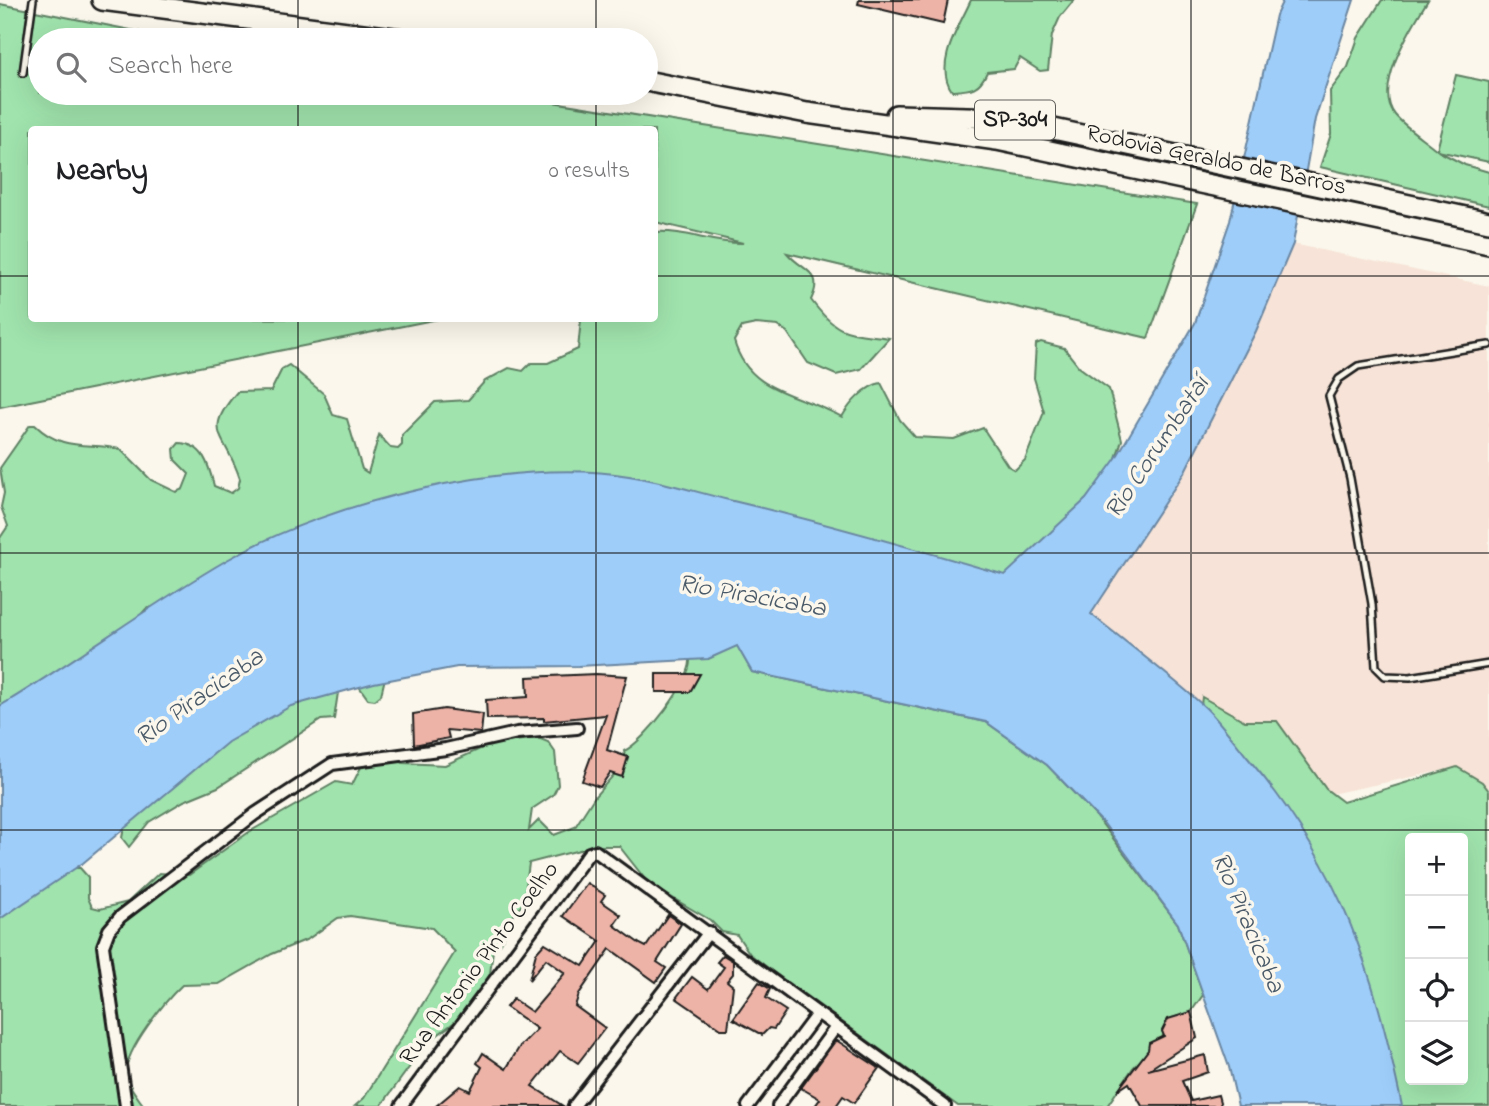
<!DOCTYPE html>
<meta charset="utf-8">
<style>
:root{--surface:#fff;--page:#f2f2f2;--text:#202124;--muted:#757577;--line:#e0e0e0}
body{margin:0;font-family:"Indie Flower",sans-serif;background:var(--page);color:var(--text)}
.controls{position:absolute;right:21px;bottom:21px;display:grid;overflow:hidden;border-radius:7px;box-shadow:0 7px 28px #0002}
.controls button{width:63px;height:63px;display:grid;place-items:center;padding:0;border:0;border-bottom:2px solid var(--line);background:var(--surface);color:var(--text);font:35px sans-serif}
.list{margin:0;padding:0;list-style:none}
h2{display:flex;justify-content:space-between;align-items:center;height:91px;margin:0;padding:0 28px;font-size:30px}
h2 small{font-size:23px;font-weight:400;color:var(--muted)}
.icon{flex:none;width:38px;height:38px;fill:none;stroke:currentColor;stroke-width:2;stroke-linecap:round;stroke-linejoin:round}
.map{position:relative;flex:none;width:1489px;height:1106px;overflow:hidden}
.search{position:absolute;background:var(--surface);box-shadow:0 7px 28px #0002;left:28px;top:28px;width:630px;height:77px;display:flex;align-items:center;gap:18px;box-sizing:border-box;padding:0 24px;border-radius:38px;color:var(--muted);font-size:26px}
.panel{position:absolute;background:var(--surface);box-shadow:0 7px 28px #0002;left:28px;top:126px;width:630px;height:196px;border-radius:7px}
.map>svg:first-child{display:block}
</style>
<div class="map">
<svg width="1489" height="1106" viewBox="0 0 1489 1106">
<rect width="100%" height="100%" fill="#fbf7ec"/>
<filter id="ink" filterUnits="userSpaceOnUse"><feTurbulence type="fractalNoise" baseFrequency=".0143" numOctaves="2"/><feDisplacementMap in="SourceGraphic" scale="14" xChannelSelector="R" yChannelSelector="G"/><feConvolveMatrix kernelMatrix="1 2 1 2 8 2 1 2 1" color-interpolation-filters="sRGB"/></filter>
<g filter="url(#ink)">
<polygon fill="#f7e3d7" points="1293,244 1489,286 1489,829 1455,828 1445,770 1283,804 1091,614 1184,473 1256,331"/>
<g fill="#a0e3ad" stroke="#5e8064" stroke-width="2" fill-rule="evenodd">
<path d="M971 0H1074L1060 17 1052 35 1048 70 1040 71 1020 58 1014 69 987 72C979 90 971 90 952 91 933 64 960 25 971 0Z"/>
<path d="M1382 0H1428C1413 25 1372 87 1395 115 1406 128 1424 139 1437 150L1456 75 1489 82V162L1438 151 1465 165 1489 172V206L1320 167 1331 134 1330 91 1348 67 1358 38Z"/>
<path d="M0 4 181 40H40V93H496L1197 204 1148 338 787 253C803 272 825 271 811 300 838 336 847 332 889 338L861 369 836 375 808 363 787 332 778 326 756 324 742 327 734 341C749 394 800 393 842 417 850 403 865 386 881 383L900 420 915 437 954 439 983 428 1008 466 1015 470 1025 460 1044 412 1034 378 1036 344 1041 342 1064 348 1079 367 1109 389 1122 440 1105 491 1006 580 204 592 146 609 102 659 0 721V538L8 526 1 507 4 493 0 468 30 425H35C63 452 87 442 120 449L151 480 176 492 183 489 189 474 175 460 174 449 179 443C204 444 209 466 214 486L231 493 238 488 240 479C226 434 201 434 237 392L271 391 282 369 289 365 324 394 333 415 347 419 362 469 368 473 379 435 391 448 398 449 402 445V435L435 402 468 400 485 381 509 368 523 371 531 363H548L578 349 581 319 654 318 655 232C685 230 713 244 743 243L655 222 654 130H32V318L438 319 0 407Z"/>
<path d="M737 645 752 672 986 722 1047 765 1096 816 1178 924 1203 995 1191 1012 1168 1019 1162 1031 1164 1036 1133 1068 1107 1106H958L772 971 750 954 737 935 722 932 710 920 649 884 619 846H595L529 863 524 902 513 916 501 943 493 950 490 974 480 996 467 1006 460 1018 427 1043 381 1106H355L364 1098 455 952 432 928 350 916 338 918 308 939 272 954 219 984 182 985C165 1001 126 1049 126 1072 126 1084 138 1097 144 1106H0V883C22 882 58 886 73 868H80L88 877V898L92 907 100 909 128 902 159 873 189 875 249 832 336 782 352 785 364 761 393 757 403 763 445 765 491 744 538 738 548 742 555 752 558 785 553 795 532 809 529 830 539 820 554 835 575 827 595 796 626 761 624 751C644 742 692 681 690 659H708Z"/>
<polygon points="379,653 405,653 414,659 386,674 381,695 375,700 368,699 355,681 346,681 339,686 334,719 321,720 218,787 184,801 149,822 129,847 122,838 128,806 152,787 195,737 229,725 276,688"/>
<path d="M1202 697 1245 721H1277L1326 789 1343 802 1457 767 1482 782 1489 791V1106H1376L1200 713ZM1410 838H1463V1080H1410Z"/>
</g>
<path fill="#9ecdf9" stroke="#6a86a1" stroke-width="2" d="M1283 0H1354L1315 119 1293 244 1256 331 1184 473 1091 614C1129 645 1170 675 1206 708 1221 723 1234 741 1247 757 1341 866 1373 968 1402 1106H1238L1229 1067 1178 924 1104 824 1047 765 986 722 752 672 737 646 708 659 578 666 457 667 374 683 291 706 228 742 83 863 0 919V706C77 660 149 605 227 560 327 502 514 456 629 476 662 481 696 492 729 500 822 522 913 548 1005 575L1086 499 1116 458 1195 323 1230 221 1276 15Z"/>
<g fill="#edb3a7" stroke="#1c1c1c" stroke-width="2">
<polygon points="859,0 948,0 943,24 858,4"/>
<polygon points="596,674 627,676 607,750 628,757 622,777 610,773 600,787 582,781 606,715 544,721 544,718 487,719 486,700 528,697 527,677"/>
<polygon points="656,674 700,674 690,692 656,692"/>
<polygon points="444,709 483,714 481,733 447,730 449,738 414,745 413,714"/>
<polygon points="587,883 605,895 601,901 621,915 614,925 640,944 646,947 668,915 681,924 657,962 666,968 656,982 610,949 579,994 575,1006 605,1028 578,1063 560,1051 532,1086 563,1106 436,1106 460,1086 470,1091 482,1067 477,1063 483,1053 506,1069 520,1046 537,1029 506,1007 513,999 532,1012 565,973 546,959 529,980 536,953 545,943 583,966 600,941 563,916"/>
<polygon points="723,955 733,961 733,974 727,981 733,986 728,1029 721,1029 676,998 692,977 708,989 724,967 717,962"/>
<polygon points="759,982 770,989 766,998 786,1011 774,1029 769,1028 762,1035 733,1019"/>
<polygon points="1191,1012 1197,1038 1148,1070 1205,1055 1208,1072 1182,1081 1191,1101 1218,1095 1221,1106 1142,1106 1129,1083 1117,1091 1148,1050 1149,1043 1164,1036 1162,1031 1168,1019"/>
<polygon points="836,1040 879,1068 854,1103 843,1096 836,1106 815,1106 820,1099 801,1088"/>
</g>
<g fill="none" stroke-linecap="round" stroke-linejoin="round">
<defs>
<g id="lane">
<polyline points="23,73 33,0"/>
<polyline points="1489,345 1358,366 1339,379 1329,396 1350,478 1372,604 1376,667 1385,676 1410,677 1489,664"/>
</g>
<g id="street">
<polyline points="126,1106 103,946 109,930 120,917 255,814 332,764 446,749 517,733 577,728"/>
<polyline points="401,1106 589,853 595,851 945,1106"/>
<polyline points="574,1106 709,932"/>
<polyline points="748,1106 817,1014"/>
<polyline points="778,1106 836,1027"/>
</g>
<g id="highway">
<polyline points="102,0 409,40"/>
<polyline points="646,81 807,113 997,140 1489,244"/>
<polyline points="896,115 1002,118 1489,222"/>
</g>
</defs>
<use href="#lane" stroke="#1c1c1c" stroke-width="10"/>
<use href="#street" stroke="#1c1c1c" stroke-width="16"/>
<use href="#highway" stroke="#1c1c1c" stroke-width="24"/>
<use href="#lane" stroke="#fbf7ec" stroke-width="5"/>
<use href="#street" stroke="#fbf7ec" stroke-width="10"/>
<use href="#highway" stroke="#fbf7ec" stroke-width="19"/>
</g>
</g>
<path fill="none" stroke="#1c1c1c" stroke-width="2" stroke-opacity="0.55" d="M298 0V40M596 0V40M893 0V1106M1191 0V1106M298 93V130M596 93V130M0 276H32M654 276H1489M298 318V1106M596 318V1106M0 553H1489M0 830H1489"/>
<g text-anchor="middle" dominant-baseline="central" stroke-width="7" stroke-linejoin="round" paint-order="stroke">
<rect fill="#fbf7ec" stroke="#5f5e5a" stroke-width="2" x="975" y="100.5" width="80" height="39" rx="5"/>
<g font-size="23" font-weight="bold" fill="#1c1c1c">
<text x="1015" y="120">SP-304</text>
</g>
<g font-size="24" fill="#1c1c1c" stroke="#fbf7ec">
<text transform="translate(1216 161) rotate(12)">Rodovia Geraldo de Barros</text>
<text transform="translate(480 964) rotate(-53)">Rua Antonio Pinto Coelho</text>
</g>
<g font-size="26" font-style="italic" fill="#4a5a69" stroke="#fbf7ec">
<text transform="translate(1158 448) rotate(-56)">Rio Corumbataí</text>
<text transform="translate(752 597) rotate(10)">Rio Piracicaba</text>
<text transform="translate(200 698) rotate(-35)">Rio Piracicaba</text>
<text transform="translate(1247 923) rotate(67)">Rio Piracicaba</text>
</g>
</g>
</svg>
<div class="controls">
<button>+</button>
<button>−</button>
<button><svg class="icon" aria-label="locate" viewBox="0 0 24 24"><circle cx="12" cy="12" r="6"/><path d="M12 2v4M12 18v4M2 12h4M18 12h4"/></svg></button>
<button><svg class="icon" aria-label="layers" viewBox="0 0 24 24"><path d="M12 4l9 5-9 5-9-5zM3 14l9 5 9-5"/></svg></button>
</div>
<div class="search"><svg class="icon" aria-label="search" viewBox="0 0 24 24"><circle cx="10" cy="10" r="6"/><path d="M15 15l6 6"/></svg>Search here</div>
<section class="panel">
<h2>Nearby<small>0 results</small></h2>
<ul class="list">
</ul>
</section>
</div>
